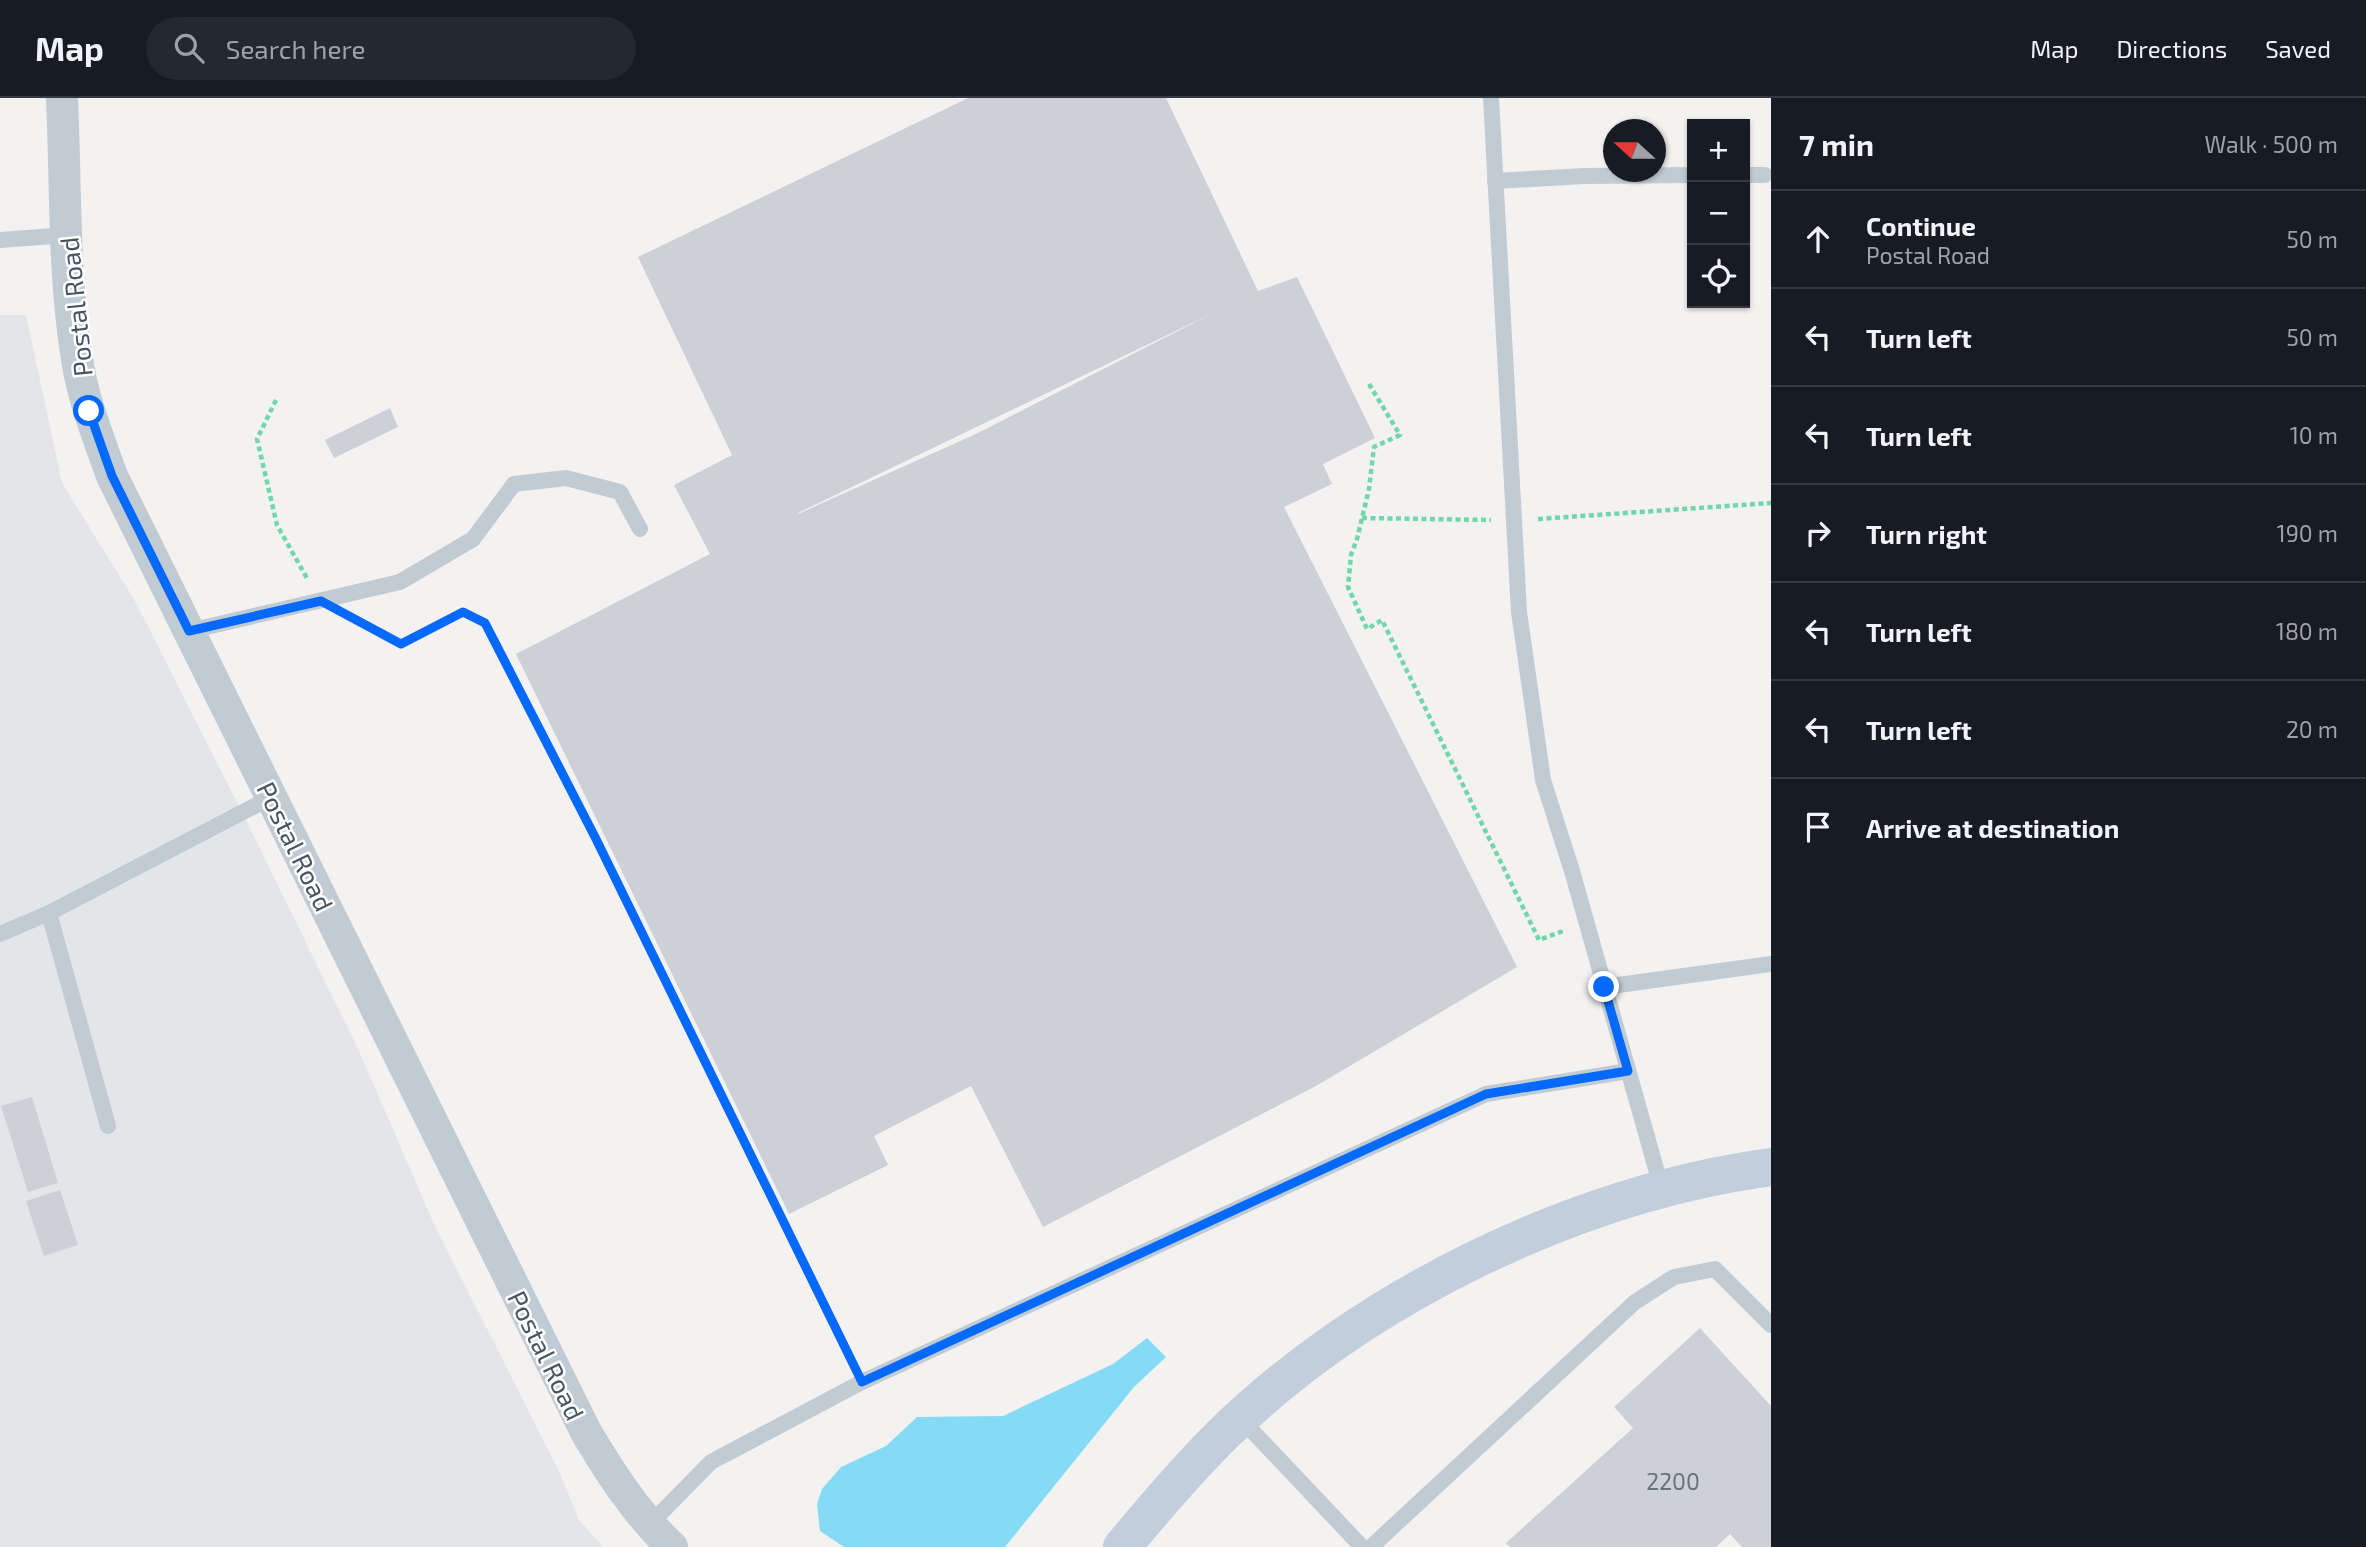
<!DOCTYPE html>
<meta charset="utf-8">
<style>
:root{--surface:#171b24;--page:#242831;--text:#f1f3f6;--muted:#9ea1a6;--line:#363941}
body{margin:0;font-family:"Exo 2",sans-serif;background:var(--page);color:var(--text)}
.controls{position:absolute;right:21px;top:21px;display:grid;overflow:hidden;border-radius:0px;box-shadow:0 2px 5px #0004}
.controls button{width:63px;height:63px;display:grid;place-items:center;padding:0;border:0;border-bottom:2px solid var(--line);background:var(--surface);color:var(--text);font:35px sans-serif}
.compass{position:absolute;left:1603px;top:21px;width:63px;height:63px;border-radius:50%;background:var(--surface);box-shadow:0 2px 5px #0004;rotate:291deg}
.stop{position:absolute;width:21px;height:21px;margin:-16px;border:5px solid #0569fb;border-radius:50%;background:#fff}
.stop.end{background:#0569fb;border-color:#fff;box-shadow:0 2px 7px #0008}
.list{margin:0;padding:0;list-style:none}
h2{display:flex;justify-content:space-between;align-items:center;height:91px;margin:0;padding:0 28px;font-size:30px}
h2 small{font-size:23px;font-weight:400;color:var(--muted)}
.list li{display:grid;grid-template-columns:46px 1fr auto;gap:21px;align-items:center;box-sizing:border-box;height:98px;padding:0 28px;border-top:2px solid var(--line)}
.list b{display:block;font-size:26px;white-space:nowrap}
.list p{margin:0;font-size:23px;white-space:nowrap;color:var(--muted)}
.list em{font-size:23px;font-style:normal;color:var(--muted)}
.icon{flex:none;width:38px;height:38px;fill:none;stroke:currentColor;stroke-width:2;stroke-linecap:round;stroke-linejoin:round}
.map{position:relative;flex:none;width:1771px;height:1449px;overflow:hidden}
header{display:flex;align-items:center;gap:42px;box-sizing:border-box;height:98px;padding:0 35px;background:var(--surface);border-bottom:2px solid var(--line)}
header strong{font-size:33px}
nav{display:flex;gap:38px;margin-inline-start:auto;font-size:24px}
.search{width:490px;height:63px;background:var(--page);display:flex;align-items:center;gap:18px;box-sizing:border-box;padding:0 24px;border-radius:38px;color:var(--muted);font-size:26px}
main{display:flex}
aside{flex:1;background:var(--surface)}
.map>svg:first-child{display:block}
</style>
<header>
<strong>Map</strong>
<div class="search"><svg class="icon" aria-label="search" viewBox="0 0 24 24"><circle cx="10" cy="10" r="6"/><path d="M15 15l6 6"/></svg>Search here</div>
<nav><a>Map</a><a>Directions</a><a>Saved</a></nav>
</header>
<main>
<div class="map">
<svg width="1771" height="1449" viewBox="0 0 1771 1449">
<rect width="100%" height="100%" fill="#f4f1f1"/>
<polygon fill="#e3e5e9" points="0,217 26,217 62,385 135,503 246,722 359,953 434,1126 560,1375 579,1422 603,1449 0,1449"/>
<polygon fill="#85dbf6" points="1147,1240 1166,1259 1134,1289 1005,1449 844,1449 820,1433 817,1406 822,1391 841,1369 886,1348 917,1319 1003,1318 1113,1266"/>
<g fill="#cdd0d7" fill-rule="evenodd">
<path d="M968 0H1166L1258 193 1297 179 1375 340 1323 366 1332 386 1284 409 1517 869 1316 988 1043 1129 971 988 874 1038 888 1067 789 1116 516 556 710 456 674 387 732 357 638 159ZM1213 215 978 335 798 416V415Z"/>
<polygon points="390,310 398,329 334,360 325,342"/>
<polygon points="32,999 58,1085 28,1094 1,1008"/>
<polygon points="60,1092 78,1147 44,1158 26,1103"/>
<polygon points="1700,1230 1771,1308 1771,1449 1742,1449 1730,1436 1716,1449 1510,1449 1506,1445 1633,1330 1614,1309"/>
</g>
<g fill="none" stroke-linecap="round" stroke-linejoin="round">
<g stroke="#70d7a8" stroke-width="4.5" stroke-dasharray="5 3.5" stroke-linecap="butt">
<polyline points="1369,286 1400,337 1374,349 1369,391 1357,441 1351,457 1348,489 1367,531 1382,522 1539,842 1566,832"/>
<polyline points="276,302 257,341 277,427 308,482"/>
<polyline points="1362,420 1491,422"/>
<polyline points="1538,421 1771,405"/>
<polyline points="353,520 402,546 463,514 485,525 596,741 852,1264"/>
</g>
<g stroke="#c1cbd4" stroke-width="16">
<polyline points="1491,0 1519,514 1543,682 1572,773 1662,1092"/>
<polyline points="1745,77 1765,77"/>
<polyline points="1495,83 1584,78 1692,77"/>
<polyline points="0,142 67,137"/>
<polyline points="189,533 400,484 473,441 514,386 566,380 620,394 640,431"/>
<polyline points="49,815 108,1028"/>
<polyline points="0,836 49,815 272,699"/>
<polyline points="1604,889 1771,866"/>
<polyline points="1241,1321 1362,1449"/>
<polyline points="649,1427 711,1364 862,1284 1486,996 1628,973"/>
<polyline points="1371,1449 1635,1204 1674,1179 1715,1171 1771,1227"/>
</g>
<path stroke="#c1cbd4" stroke-width="32" d="M62 0C66 86 63 175 77 261 83 301 98 339 112 378L586 1334C611 1376 636 1415 672 1449"/>
<path stroke="#c2cedc" stroke-width="38" d="M1122 1449C1154 1411 1186 1373 1221 1338 1361 1200 1576 1095 1771 1069"/>
</g>
<g fill="none" stroke-linecap="round" stroke-linejoin="round">
<polyline stroke="#0569fb" stroke-width="9" points="89,313 112,378 189,533 321,503 401,546 463,514 485,525 596,741 862,1284 1486,996 1628,973 1604,889"/>
</g>
<g text-anchor="middle" dominant-baseline="central" stroke-width="5" stroke-linejoin="round" paint-order="stroke">
<g font-size="23" fill="#68737f">
<text x="1673" y="1383">2200</text>
</g>
<g font-size="26" fill="#475462" stroke="#fff">
<text transform="translate(75 209) rotate(-96)">Postal Road</text>
<text transform="translate(296 748) rotate(64)">Postal Road</text>
<text transform="translate(547 1257) rotate(64)">Postal Road</text>
</g>
</g>
</svg>
<div class="controls">
<button>+</button>
<button>−</button>
<button><svg class="icon" aria-label="locate" viewBox="0 0 24 24"><circle cx="12" cy="12" r="6"/><path d="M12 2v4M12 18v4M2 12h4M18 12h4"/></svg></button>
</div>
<svg class="compass" viewBox="-18 -18 36 36"><path d="M0-13l5 13h-10z" fill="#e53935"/><path d="M0 13l5-13h-10z" fill="#9ea1a6"/></svg>
<div class="stop" style="left:89px;top:313px"></div>
<div class="stop end" style="left:1604px;top:889px"></div>
</div>
<aside>
<h2>7 min<small>Walk · 500 m</small></h2>
<ul class="list">
<li><svg class="icon" aria-label="ahead" viewBox="0 0 24 24"><path d="M12 20V5M6 11l6-6 6 6"/></svg><div><b>Continue</b><p>Postal Road</p></div><em>50 m</em></li>
<li><svg class="icon" aria-label="left" viewBox="0 0 24 24"><path d="M17 20v-9H6M10 6l-5 5 5 5"/></svg><div><b>Turn left</b></div><em>50 m</em></li>
<li><svg class="icon" aria-label="left" viewBox="0 0 24 24"><path d="M17 20v-9H6M10 6l-5 5 5 5"/></svg><div><b>Turn left</b></div><em>10 m</em></li>
<li><svg class="icon" aria-label="right" viewBox="0 0 24 24"><path d="M7 20v-9h11M14 6l5 5-5 5"/></svg><div><b>Turn right</b></div><em>190 m</em></li>
<li><svg class="icon" aria-label="left" viewBox="0 0 24 24"><path d="M17 20v-9H6M10 6l-5 5 5 5"/></svg><div><b>Turn left</b></div><em>180 m</em></li>
<li><svg class="icon" aria-label="left" viewBox="0 0 24 24"><path d="M17 20v-9H6M10 6l-5 5 5 5"/></svg><div><b>Turn left</b></div><em>20 m</em></li>
<li><svg class="icon" aria-label="arrive" viewBox="0 0 24 24"><path d="M6 21V4h12l-3 4 3 4H6"/></svg><div><b>Arrive at destination</b></div></li>
</ul>
</aside>
</main>
